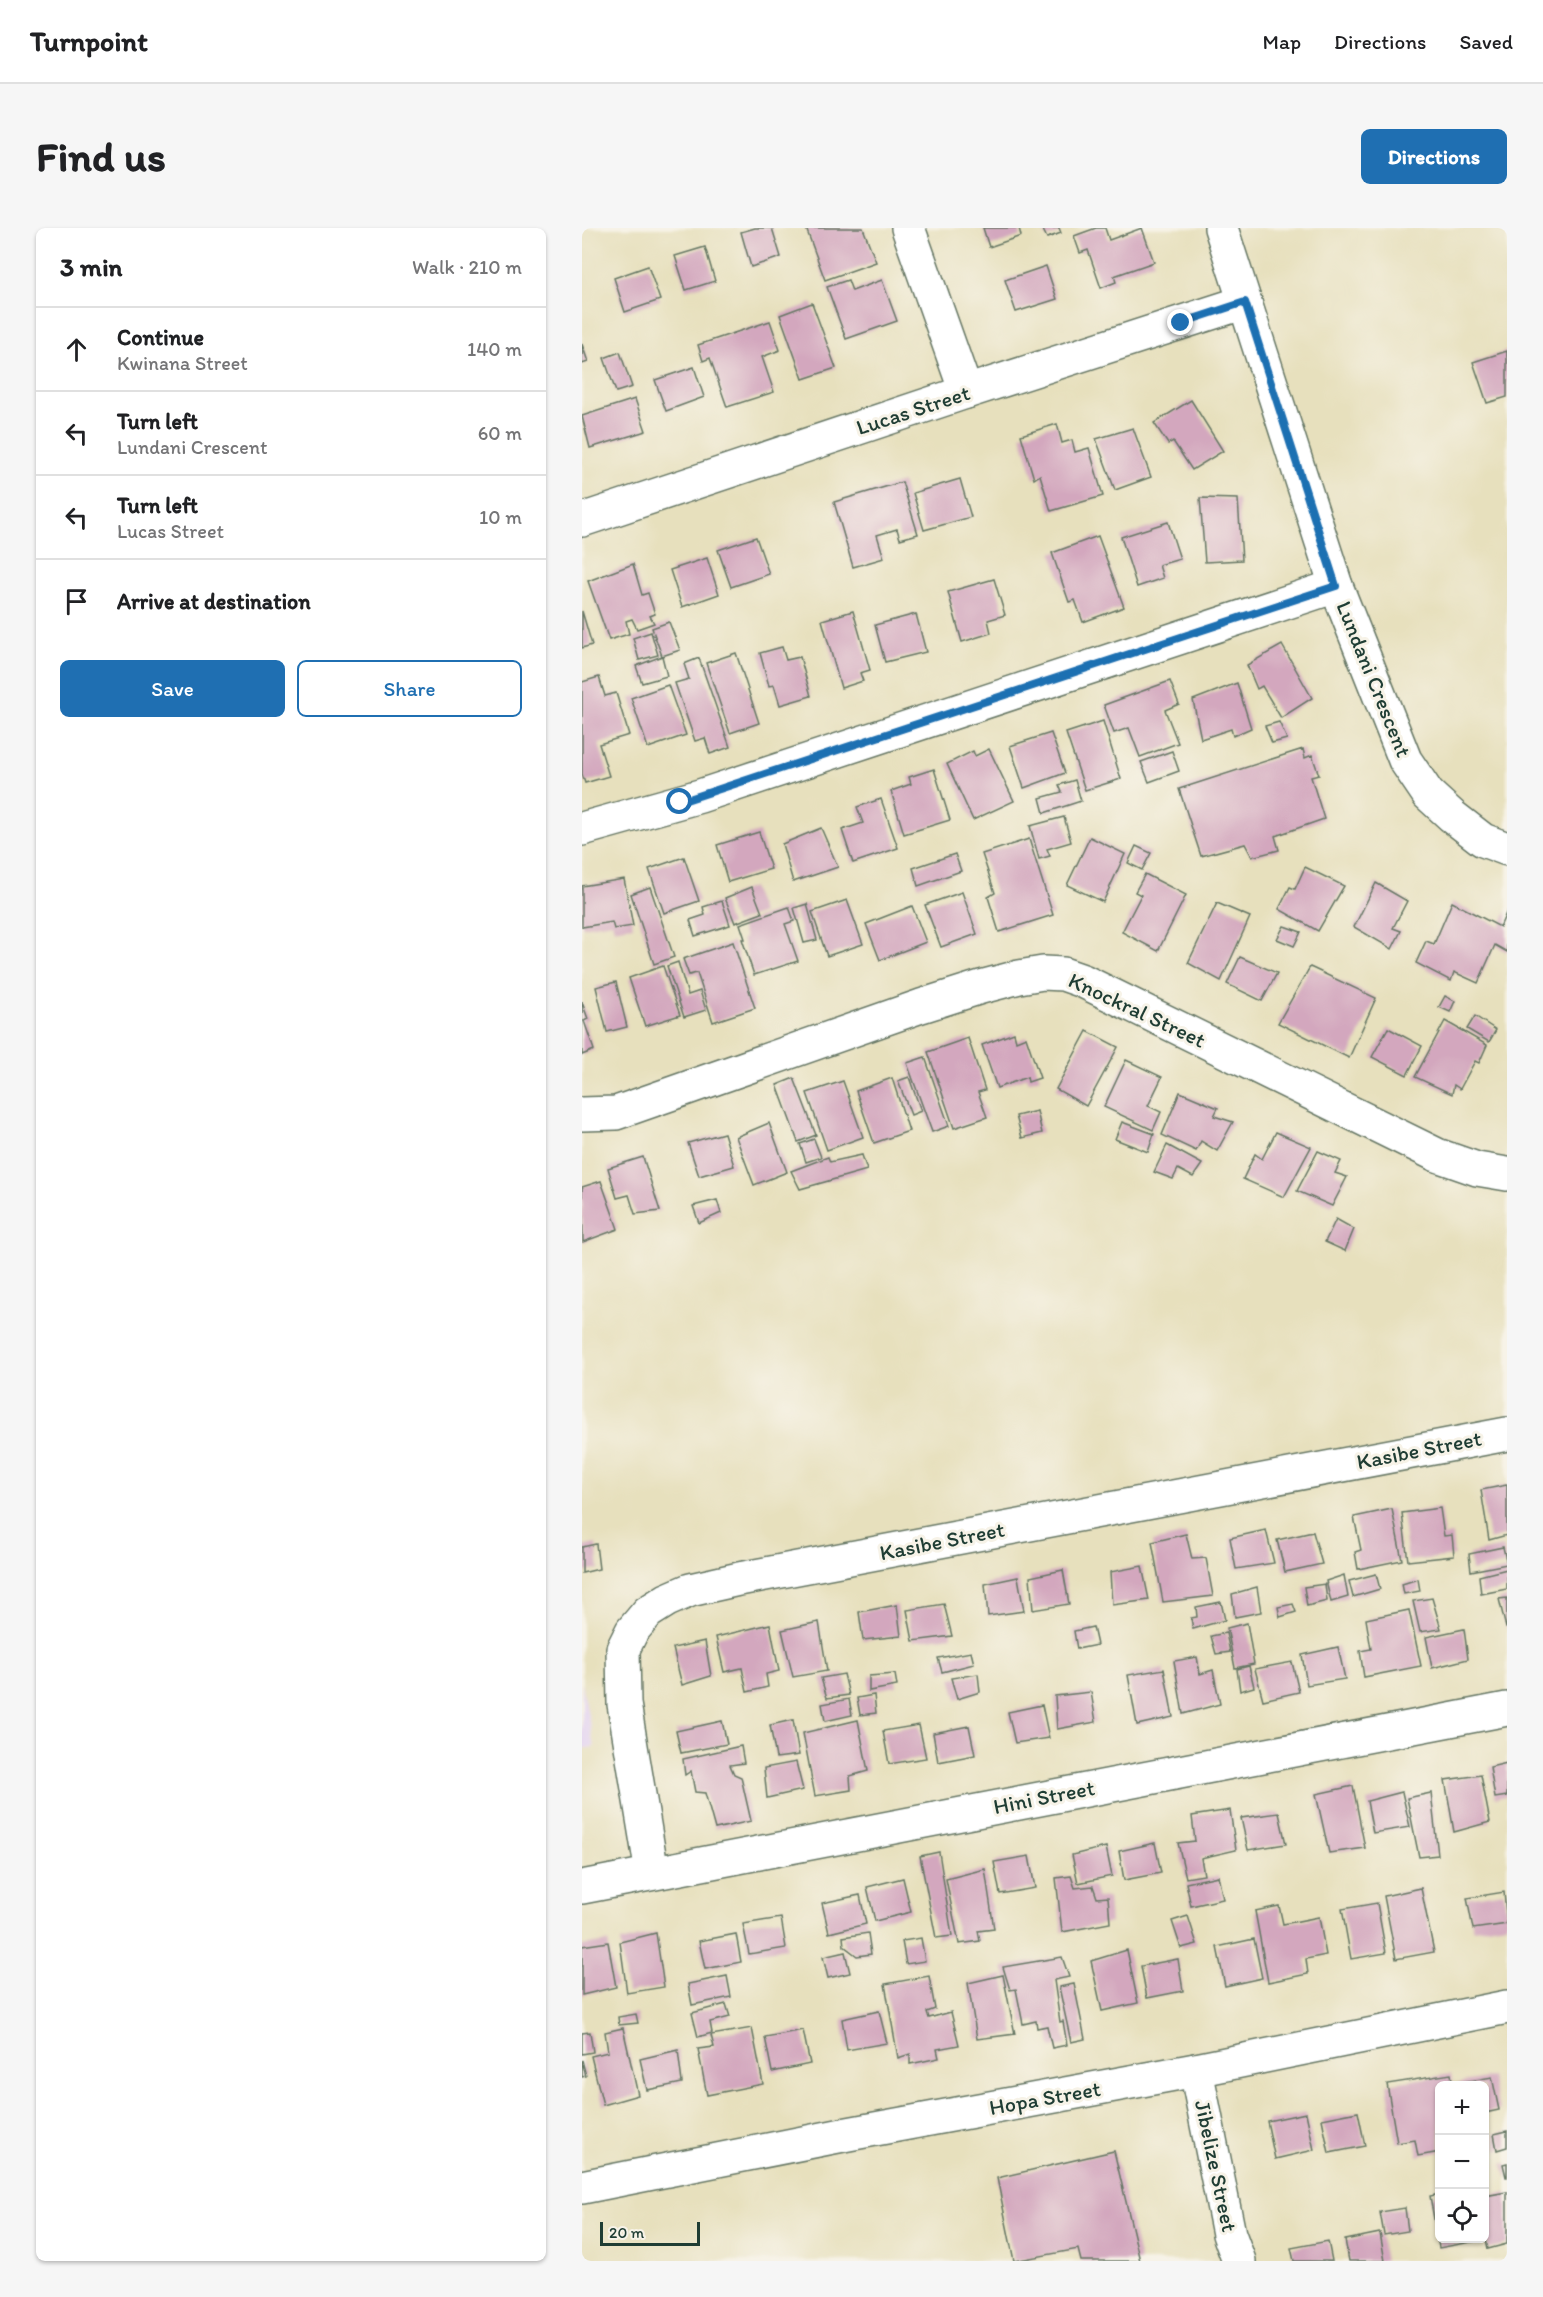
<!DOCTYPE html>
<meta charset="utf-8">
<style>
:root{--surface:#fff;--page:#f6f6f6;--text:#202124;--muted:#757577;--line:#e0e0e0;--accent:#1f6fb2}
body{margin:0;font-family:Itim,sans-serif;background:var(--page);color:var(--text)}
.controls{position:absolute;right:18px;bottom:18px;display:grid;overflow:hidden;border-radius:9px;box-shadow:0 2px 4px #0004}
.controls button{width:54px;height:54px;display:grid;place-items:center;padding:0;border:0;border-bottom:2px solid var(--line);background:var(--surface);color:var(--text);font:30px sans-serif}
.scale{position:absolute;left:18px;bottom:15px;width:100px;box-sizing:border-box;padding-left:6px;border:3px solid #1f3d34;border-top:0;font-size:16px;line-height:21px;white-space:nowrap;color:#1f3d34;-webkit-text-stroke:4px #f7f3e8;paint-order:stroke}
.stop{position:absolute;width:18px;height:18px;margin:-14px;border:4px solid #1f6fb2;border-radius:50%;background:#fff}
.stop.end{background:#1f6fb2;border-color:#fff;box-shadow:0 2px 6px #0008}
.list{margin:0;padding:0;list-style:none}
h2{display:flex;justify-content:space-between;align-items:center;height:78px;margin:0;padding:0 24px;font-size:26px}
h2 small{font-size:20px;font-weight:400;color:var(--muted)}
.list li{display:grid;grid-template-columns:39px 1fr auto;gap:18px;align-items:center;box-sizing:border-box;height:84px;padding:0 24px;border-top:2px solid var(--line)}
.list b{display:block;font-size:22px;white-space:nowrap}
.list p{margin:0;font-size:20px;white-space:nowrap;color:var(--muted)}
.list em{font-size:20px;font-style:normal;color:var(--muted)}
.actions{display:flex;gap:12px;padding:18px 24px}
.actions a{flex:1;padding:14px 0;border:2px solid var(--accent);border-radius:9px;text-align:center;font-size:21px;color:var(--accent)}
.actions .main{background:var(--accent);color:#fff}
.icon{flex:none;width:33px;height:33px;fill:none;stroke:currentColor;stroke-width:2;stroke-linecap:round;stroke-linejoin:round}
.map{position:relative;flex:none;width:925px;height:2033px;overflow:hidden;border-radius:9px}
header{display:flex;align-items:center;gap:36px;box-sizing:border-box;height:84px;padding:0 30px;background:var(--surface);border-bottom:2px solid var(--line)}
header strong{font-size:28px}
nav{display:flex;gap:33px;margin-inline-start:auto;font-size:21px}
.intro{display:flex;align-items:center;justify-content:space-between;box-sizing:border-box;height:144px;padding:0 36px}
h1{margin:0;font-size:42px}
.button{padding:15px 27px;border-radius:9px;background:var(--accent);color:#fff;font-size:21px;font-weight:700}
main{display:flex;gap:36px;padding:0 36px}
aside{flex:1;background:var(--surface);border-radius:9px;box-shadow:0 2px 4px #0004}
.map>svg:first-child{display:block}
</style>
<header>
<strong>Turnpoint</strong>
<nav><a>Map</a><a>Directions</a><a>Saved</a></nav>
</header>
<div class="intro"><h1>Find us</h1><a class="button">Directions</a></div>
<main>
<aside>
<h2>3 min<small>Walk · 210 m</small></h2>
<ul class="list">
<li><svg class="icon" aria-label="ahead" viewBox="0 0 24 24"><path d="M12 20V5M6 11l6-6 6 6"/></svg><div><b>Continue</b><p>Kwinana Street</p></div><em>140 m</em></li>
<li><svg class="icon" aria-label="left" viewBox="0 0 24 24"><path d="M17 20v-9H6M10 6l-5 5 5 5"/></svg><div><b>Turn left</b><p>Lundani Crescent</p></div><em>60 m</em></li>
<li><svg class="icon" aria-label="left" viewBox="0 0 24 24"><path d="M17 20v-9H6M10 6l-5 5 5 5"/></svg><div><b>Turn left</b><p>Lucas Street</p></div><em>10 m</em></li>
<li><svg class="icon" aria-label="arrive" viewBox="0 0 24 24"><path d="M6 21V4h12l-3 4 3 4H6"/></svg><div><b>Arrive at destination</b></div></li>
</ul>
<div class="actions"><a class="main">Save</a><a>Share</a></div>
</aside>
<div class="map">
<svg width="925" height="2033" viewBox="0 0 925 2033">
<rect width="100%" height="100%" fill="#f7f3e8"/>
<filter id="ink" filterUnits="userSpaceOnUse"><feTurbulence type="fractalNoise" baseFrequency=".0167" numOctaves="2"/><feDisplacementMap in="SourceGraphic" scale="12" xChannelSelector="R" yChannelSelector="G"/><feConvolveMatrix kernelMatrix="1 2 1 2 8 2 1 2 1" color-interpolation-filters="sRGB"/></filter>
<filter id="wash" filterUnits="userSpaceOnUse"><feTurbulence type="fractalNoise" baseFrequency=".008" numOctaves="4" result="noise"/><feDisplacementMap in="SourceGraphic" scale="24" xChannelSelector="R" yChannelSelector="G"/><feGaussianBlur stdDeviation="1.35" result="paint"/><feColorMatrix in="noise" values="0 0 0 0 0 0 0 0 0 0 0 0 0 0 0 0 0 1.4 0 .05"/><feComposite in="paint" operator="in"/></filter>
<g filter="url(#wash)">
<rect width="100%" height="100%" fill="#e7e0bd"/>
<polygon fill="#e3d3f2" points="0,1455 12,1519 0,1521"/>
<g id="blocks">
<g fill="#d3a7be">
<polygon points="173,0 190,0 199,29 169,39 159,4"/>
<polygon points="224,0 281,0 294,34 243,52"/>
<polygon points="401,0 437,0 439,8 407,19"/>
<polygon points="460,0 477,0 479,5 465,10"/>
<polygon points="514,0 523,0 527,12 560,0 572,34 532,48 534,54 519,60 506,22 498,25 492,8"/>
<polygon points="123,19 133,53 104,62 93,28"/>
<polygon points="66,38 78,72 43,84 32,50"/>
<polygon points="464,38 475,71 434,84 423,52"/>
<polygon points="266,52 270,63 300,52 315,93 264,111 245,59"/>
<polygon points="230,75 254,140 221,151 198,87"/>
<polygon points="188,93 198,122 180,129 192,164 145,179 128,130 121,133 116,117"/>
<polygon points="0,116 6,134 0,136"/>
<polygon points="925,123 925,169 905,175 891,134"/>
<polygon points="38,124 50,159 34,164 22,130"/>
<polygon points="112,139 122,169 84,183 73,152"/>
<polygon points="53,171 64,203 8,220 0,188"/>
<polygon points="609,172 641,223 610,242 591,213 586,216 572,195"/>
<polygon points="475,196 480,215 490,212 493,224 507,220 521,268 469,283 458,247 452,251 439,207"/>
<polygon points="551,200 569,249 533,262 514,211"/>
<polygon points="378,251 389,289 342,302 331,265"/>
<polygon points="320,254 336,306 318,311 315,301 295,307 302,330 271,339 252,274"/>
<polygon points="618,270 656,271 660,332 623,334"/>
<polygon points="586,294 598,331 577,337 581,350 555,359 539,309"/>
<polygon points="516,308 542,379 501,394 493,372 487,374 470,325"/>
<polygon points="174,309 187,346 149,359 136,322"/>
<polygon points="125,330 137,366 100,379 88,342"/>
<polygon points="51,336 60,367 66,365 73,386 68,388 72,395 55,401 50,391 44,393 47,406 27,412 6,353"/>
<polygon points="412,351 423,387 406,392 409,405 380,414 366,364"/>
<polygon points="0,383 10,417 0,420"/>
<polygon points="271,383 288,442 278,445 281,453 259,460 240,392"/>
<polygon points="334,386 344,424 303,434 293,397"/>
<polygon points="87,394 98,422 80,428 70,400"/>
<polygon points="69,404 76,427 57,432 51,410"/>
<polygon points="700,417 730,470 699,490 680,458 675,461 665,437"/>
<polygon points="200,419 204,432 218,429 229,468 198,477 192,457 187,458 178,425"/>
<polygon points="154,425 177,495 148,505 124,435"/>
<polygon points="80,428 85,448 60,455 54,438"/>
<polygon points="117,430 148,519 128,526 123,510 113,513 93,455 107,451 102,436"/>
<polygon points="17,449 23,468 34,465 47,507 17,516 27,548 3,555 0,546 0,454"/>
<polygon points="588,453 597,476 583,482 596,515 558,529 547,500 532,505 522,477"/>
<polygon points="655,455 669,500 651,508 649,501 619,511 611,472"/>
<polygon points="86,457 104,507 66,520 49,470"/>
<polygon points="521,493 539,551 503,562 484,505"/>
<polygon points="697,494 705,511 690,515 683,498"/>
<polygon points="469,505 483,545 442,560 428,518"/>
<polygon points="407,521 432,573 391,592 365,536 391,523 393,528"/>
<polygon points="721,521 723,530 730,527 737,547 729,549 742,591 693,608 697,622 670,629 663,616 619,628 597,561"/>
<polygon points="590,523 597,543 567,554 559,534"/>
<polygon points="352,541 368,592 322,606 309,563 329,556 327,549"/>
<polygon points="493,552 499,573 462,585 458,570 480,564 477,557"/>
<polygon points="299,571 316,620 271,635 260,602 281,595 275,579"/>
<polygon points="482,589 489,614 465,621 468,628 457,631 448,598"/>
<polygon points="239,600 256,639 211,654 200,616"/>
<polygon points="177,604 189,641 146,654 135,617"/>
<polygon points="508,609 543,626 521,674 485,657"/>
<polygon points="447,611 471,687 417,704 406,669 413,665 400,626"/>
<polygon points="554,618 569,625 560,642 546,635"/>
<polygon points="373,626 379,643 336,658 331,640"/>
<polygon points="102,629 117,673 82,685 67,641"/>
<polygon points="723,639 762,658 736,703 697,681 708,659 713,661"/>
<polygon points="563,646 604,667 576,723 540,704 559,667 553,664"/>
<polygon points="42,651 51,698 32,701 30,694 0,699 0,658"/>
<polygon points="794,655 825,673 811,700 819,703 810,721 772,699"/>
<polygon points="68,659 92,729 72,736 49,666"/>
<polygon points="170,659 180,685 153,695 143,670"/>
<polygon points="380,664 395,706 359,719 343,677"/>
<polygon points="265,672 281,716 245,728 230,684"/>
<polygon points="140,673 148,697 113,708 108,692 123,687 121,679"/>
<polygon points="870,674 918,699 925,683 925,724 913,717 896,755 872,744 869,753 834,735 844,713 852,716"/>
<polygon points="635,675 668,689 639,753 606,735"/>
<polygon points="225,676 235,712 222,715 212,680"/>
<polygon points="330,678 344,714 298,732 284,696"/>
<polygon points="207,679 212,693 203,696 216,733 172,747 160,711 163,711 158,696"/>
<polygon points="702,698 719,704 712,718 695,711"/>
<polygon points="151,714 173,780 131,794 115,745 107,747 101,731"/>
<polygon points="658,729 695,745 680,773 645,756"/>
<polygon points="96,734 106,767 118,763 124,782 102,789 85,738"/>
<polygon points="81,738 98,787 63,798 47,750"/>
<polygon points="728,739 794,770 767,830 696,795"/>
<polygon points="34,754 45,799 25,804 14,759"/>
<polygon points="863,768 873,773 868,784 857,779"/>
<polygon points="0,774 6,791 2,793 12,822 0,827"/>
<polygon points="893,788 914,802 907,814 885,801"/>
<polygon points="863,793 905,817 897,835 893,833 878,861 872,857 870,866 833,849"/>
<polygon points="806,800 840,818 825,847 790,829"/>
<polygon points="505,803 536,819 504,878 474,861"/>
<polygon points="432,805 434,813 444,809 458,850 446,854 445,849 415,860 400,817"/>
<polygon points="386,810 403,862 396,864 405,889 372,900 346,824"/>
<polygon points="343,829 367,898 350,904 325,835"/>
<polygon points="544,832 580,849 566,878 579,884 571,902 522,879"/>
<polygon points="327,849 339,883 329,887 316,853"/>
<polygon points="212,850 234,907 216,914 195,857"/>
<polygon points="310,850 327,903 292,915 274,863"/>
<polygon points="261,853 281,909 245,922 225,865"/>
<polygon points="598,864 636,880 632,888 651,894 635,923 619,913 614,923 580,907"/>
<polygon points="455,883 460,905 440,910 434,888"/>
<polygon points="540,894 572,906 566,924 533,911"/>
<polygon points="187,895 205,944 172,957 154,909"/>
<polygon points="694,904 729,919 702,969 661,951 673,926 680,931"/>
<polygon points="142,905 152,938 117,948 106,915"/>
<polygon points="232,911 239,929 224,934 218,916"/>
<polygon points="585,917 620,936 611,949 596,941 591,951 572,944"/>
<polygon points="736,923 759,933 753,945 765,949 750,978 715,963"/>
<polygon points="280,927 285,942 218,961 209,943 246,929 248,934"/>
<polygon points="61,929 78,983 53,986 47,967 35,970 26,940"/>
<polygon points="19,953 36,1001 1,1014 0,959"/>
<polygon points="135,972 139,985 117,995 111,978"/>
<polygon points="754,991 772,1001 763,1023 743,1014"/>
<polygon points="925,1257 925,1307 907,1312 899,1262"/>
<polygon points="858,1280 862,1308 870,1307 872,1328 826,1333 820,1285"/>
<polygon points="810,1281 820,1332 776,1341 773,1324 779,1322 772,1289"/>
<polygon points="684,1302 692,1335 654,1341 648,1310"/>
<polygon points="731,1304 740,1336 703,1344 695,1312"/>
<polygon points="604,1306 610,1331 624,1330 631,1368 581,1374 570,1314"/>
<polygon points="14,1316 17,1341 0,1345 0,1319"/>
<polygon points="921,1319 925,1336 889,1343 887,1326"/>
<polygon points="560,1338 567,1372 530,1377 528,1344"/>
<polygon points="925,1341 925,1361 899,1366 897,1348"/>
<polygon points="481,1342 487,1376 451,1382 448,1349"/>
<polygon points="794,1346 798,1361 771,1369 767,1353"/>
<polygon points="762,1347 766,1369 749,1374 744,1353"/>
<polygon points="436,1349 442,1383 406,1388 403,1356"/>
<polygon points="836,1351 838,1363 822,1366 820,1356"/>
<polygon points="743,1356 745,1373 725,1378 722,1359"/>
<polygon points="675,1359 679,1384 653,1389 650,1366"/>
<polygon points="850,1370 859,1401 838,1404 831,1373"/>
<polygon points="925,1370 925,1400 924,1400 917,1371"/>
<polygon points="639,1374 643,1392 611,1401 609,1390 615,1389 614,1379"/>
<polygon points="362,1376 370,1408 331,1413 325,1382"/>
<polygon points="711,1376 714,1384 698,1389 696,1379"/>
<polygon points="315,1377 319,1408 281,1412 277,1384"/>
<polygon points="827,1382 839,1438 782,1449 778,1423 789,1421 784,1391"/>
<polygon points="237,1394 245,1443 211,1449 200,1402"/>
<polygon points="665,1395 672,1436 653,1440 645,1400"/>
<polygon points="188,1396 197,1443 184,1446 186,1459 165,1464 160,1440 142,1444 134,1409"/>
<polygon points="511,1399 515,1417 495,1421 492,1403"/>
<polygon points="882,1401 886,1431 850,1440 844,1409"/>
<polygon points="644,1405 648,1424 634,1426 629,1408"/>
<polygon points="123,1413 129,1448 100,1457 91,1420"/>
<polygon points="756,1419 763,1451 725,1457 720,1427"/>
<polygon points="389,1424 392,1436 360,1444 356,1430"/>
<polygon points="615,1429 618,1446 631,1442 638,1476 601,1486 592,1433"/>
<polygon points="710,1434 717,1464 681,1472 673,1441"/>
<polygon points="667,1438 672,1459 658,1463 655,1441"/>
<polygon points="582,1441 591,1489 555,1497 546,1447"/>
<polygon points="262,1446 267,1467 245,1470 239,1450"/>
<polygon points="313,1446 315,1458 287,1463 287,1448"/>
<polygon points="396,1446 398,1464 375,1471 369,1450"/>
<polygon points="509,1464 514,1494 475,1501 473,1468"/>
<polygon points="292,1467 294,1485 278,1487 275,1470"/>
<polygon points="267,1471 270,1487 243,1493 240,1476"/>
<polygon points="460,1477 467,1510 433,1515 426,1484"/>
<polygon points="211,1492 217,1527 194,1530 188,1497"/>
<polygon points="276,1492 286,1543 268,1548 269,1562 233,1568 221,1505"/>
<polygon points="140,1493 145,1516 99,1525 94,1503"/>
<polygon points="337,1497 344,1530 307,1536 301,1503"/>
<polygon points="387,1498 393,1527 356,1534 351,1505"/>
<polygon points="159,1518 162,1535 148,1537 152,1546 159,1549 169,1593 133,1601 123,1565 113,1564 109,1543 103,1547 101,1531"/>
<polygon points="214,1534 221,1562 185,1570 182,1540"/>
<polygon points="925,1535 925,1568 913,1570 908,1539"/>
<polygon points="899,1547 908,1594 872,1604 863,1552"/>
<polygon points="771,1558 783,1620 747,1625 734,1566"/>
<polygon points="820,1564 828,1599 791,1605 785,1573"/>
<polygon points="849,1565 856,1627 837,1629 825,1570"/>
<polygon points="648,1582 654,1622 619,1630 622,1647 604,1650 596,1615 613,1613 610,1588"/>
<polygon points="697,1585 704,1616 666,1622 659,1590"/>
<polygon points="573,1615 579,1645 542,1652 537,1623"/>
<polygon points="524,1619 530,1648 496,1655 490,1627"/>
<polygon points="357,1624 370,1708 354,1710 338,1628"/>
<polygon points="447,1628 453,1660 418,1666 412,1634"/>
<polygon points="403,1641 412,1701 396,1703 398,1713 377,1716 364,1651"/>
<polygon points="489,1648 493,1660 511,1658 515,1670 526,1669 528,1695 480,1704 474,1650"/>
<polygon points="636,1648 641,1671 609,1678 604,1655"/>
<polygon points="321,1650 329,1684 293,1693 285,1659"/>
<polygon points="839,1660 852,1724 814,1731 802,1668"/>
<polygon points="922,1664 925,1696 891,1701 885,1670"/>
<polygon points="278,1667 284,1696 247,1705 240,1675"/>
<polygon points="795,1675 804,1725 769,1731 760,1681"/>
<polygon points="697,1678 701,1696 737,1689 744,1727 724,1731 726,1746 686,1754 673,1683"/>
<polygon points="606,1688 615,1716 599,1720 590,1693"/>
<polygon points="199,1690 204,1720 167,1726 161,1696"/>
<polygon points="74,1705 82,1759 45,1765 38,1714"/>
<polygon points="286,1705 289,1726 275,1728 262,1718 261,1709"/>
<polygon points="154,1706 159,1734 123,1741 117,1713"/>
<polygon points="339,1710 343,1733 324,1736 320,1713"/>
<polygon points="672,1711 680,1750 643,1758 635,1719"/>
<polygon points="26,1714 34,1759 0,1767 0,1718"/>
<polygon points="545,1722 556,1775 520,1783 509,1733"/>
<polygon points="263,1724 268,1745 246,1750 241,1729"/>
<polygon points="480,1729 487,1749 472,1752 478,1794 481,1793 485,1817 470,1820 465,1798 455,1800 454,1793 441,1796 434,1761 428,1762 421,1739"/>
<polygon points="596,1731 601,1763 565,1770 559,1738"/>
<polygon points="421,1747 433,1806 395,1811 386,1755"/>
<polygon points="145,1748 149,1769 110,1777 106,1756"/>
<polygon points="347,1748 353,1781 345,1784 347,1790 369,1784 377,1817 355,1821 357,1830 328,1836 328,1826 316,1830 303,1756"/>
<polygon points="492,1756 503,1811 489,1814 477,1759"/>
<polygon points="144,1776 148,1789 128,1794 130,1805 116,1809 110,1785"/>
<polygon points="297,1783 305,1815 265,1822 260,1791"/>
<polygon points="54,1786 56,1795 37,1797 36,1789"/>
<polygon points="41,1800 56,1867 21,1877 9,1828 26,1824 23,1804"/>
<polygon points="170,1800 181,1856 125,1867 116,1821 132,1819 129,1807"/>
<polygon points="221,1802 228,1836 190,1844 183,1809"/>
<polygon points="8,1804 11,1824 0,1826 0,1805"/>
<polygon points="96,1822 100,1855 65,1862 58,1831"/>
<polygon points="0,1832 4,1848 0,1849"/>
<polygon points="869,1846 871,1858 858,1858 858,1924 836,1928 833,1912 815,1915 805,1856"/>
<polygon points="910,1849 917,1882 903,1885 903,1858 875,1858 875,1855"/>
<polygon points="776,1884 783,1918 747,1925 740,1891"/>
<polygon points="724,1885 732,1922 693,1931 685,1893"/>
<polygon points="925,1903 925,1919 915,1922 912,1906"/>
<polygon points="532,1923 558,2033 499,2033 496,2021 432,2033 415,1950"/>
<polygon points="925,1935 925,1949 924,1949 921,1936"/>
<polygon points="925,1964 925,2016 906,2021 903,2006 903,1968"/>
<polygon points="858,1966 858,2010 894,2010 895,2013 857,2020 848,1968"/>
<polygon points="823,1980 826,2003 802,2007 798,1984"/>
<polygon points="798,2005 803,2033 767,2033 763,2012"/>
<polygon points="746,2013 750,2033 712,2033 709,2020"/>
</g>
</g>
</g>
<g filter="url(#ink)">
<use href="#blocks" fill-opacity="0" stroke="#657664" stroke-width="1.5"/>
<g fill="none" stroke-linecap="round" stroke-linejoin="round">
<defs>
<g id="street">
<polyline points="326,0 384,164"/>
<polyline points="639,0 754,358 823,532 846,566 870,588 901,612 925,621"/>
<polyline points="0,292 384,164 663,74"/>
<polyline points="0,601 118,568 754,358"/>
<polyline points="0,886 34,885 339,778 399,759 437,749 461,745 481,746 501,753 855,927 895,941 925,946"/>
<polyline points="70,1645 42,1476 41,1421 50,1403 66,1384 85,1372 108,1362 157,1351 925,1206"/>
<polyline points="0,1659 925,1481"/>
<polyline points="614,1842 647,2006 657,2033"/>
<polyline points="0,1959 266,1906 614,1842 925,1779"/>
</g>
</defs>
<use href="#street" stroke="#657664" stroke-width="36"/>
<use href="#street" stroke="#fff" stroke-width="33"/>
</g>
</g>
<g fill="none" stroke-linecap="round" stroke-linejoin="round" filter="url(#ink)">
<polyline stroke="#1f6fb2" stroke-width="8" points="98,574 754,358 663,74 599,95"/>
</g>
<g text-anchor="middle" dominant-baseline="central" stroke-width="6" stroke-linejoin="round" paint-order="stroke">
<g font-size="22" fill="#1f3d34" stroke="#f7f3e8">
<text transform="translate(331 182) rotate(-18)">Lucas Street</text>
<text transform="translate(792 451) rotate(68)">Lundani Crescent</text>
<text transform="translate(555 782) rotate(25)">Knockral Street</text>
<text transform="translate(837 1222) rotate(-11)">Kasibe Street</text>
<text transform="translate(360 1313) rotate(-11)">Kasibe Street</text>
<text transform="translate(462 1569) rotate(-11)">Hini Street</text>
<text transform="translate(463 1870) rotate(-10)">Hopa Street</text>
<text transform="translate(634 1938) rotate(78)">Jibelize Street</text>
</g>
</g>
</svg>
<div class="controls">
<button>+</button>
<button>−</button>
<button><svg class="icon" aria-label="locate" viewBox="0 0 24 24"><circle cx="12" cy="12" r="6"/><path d="M12 2v4M12 18v4M2 12h4M18 12h4"/></svg></button>
</div>
<div class="scale">20 m</div>
<div class="stop" style="left:98px;top:574px"></div>
<div class="stop end" style="left:599px;top:95px"></div>
</div>
</main>
